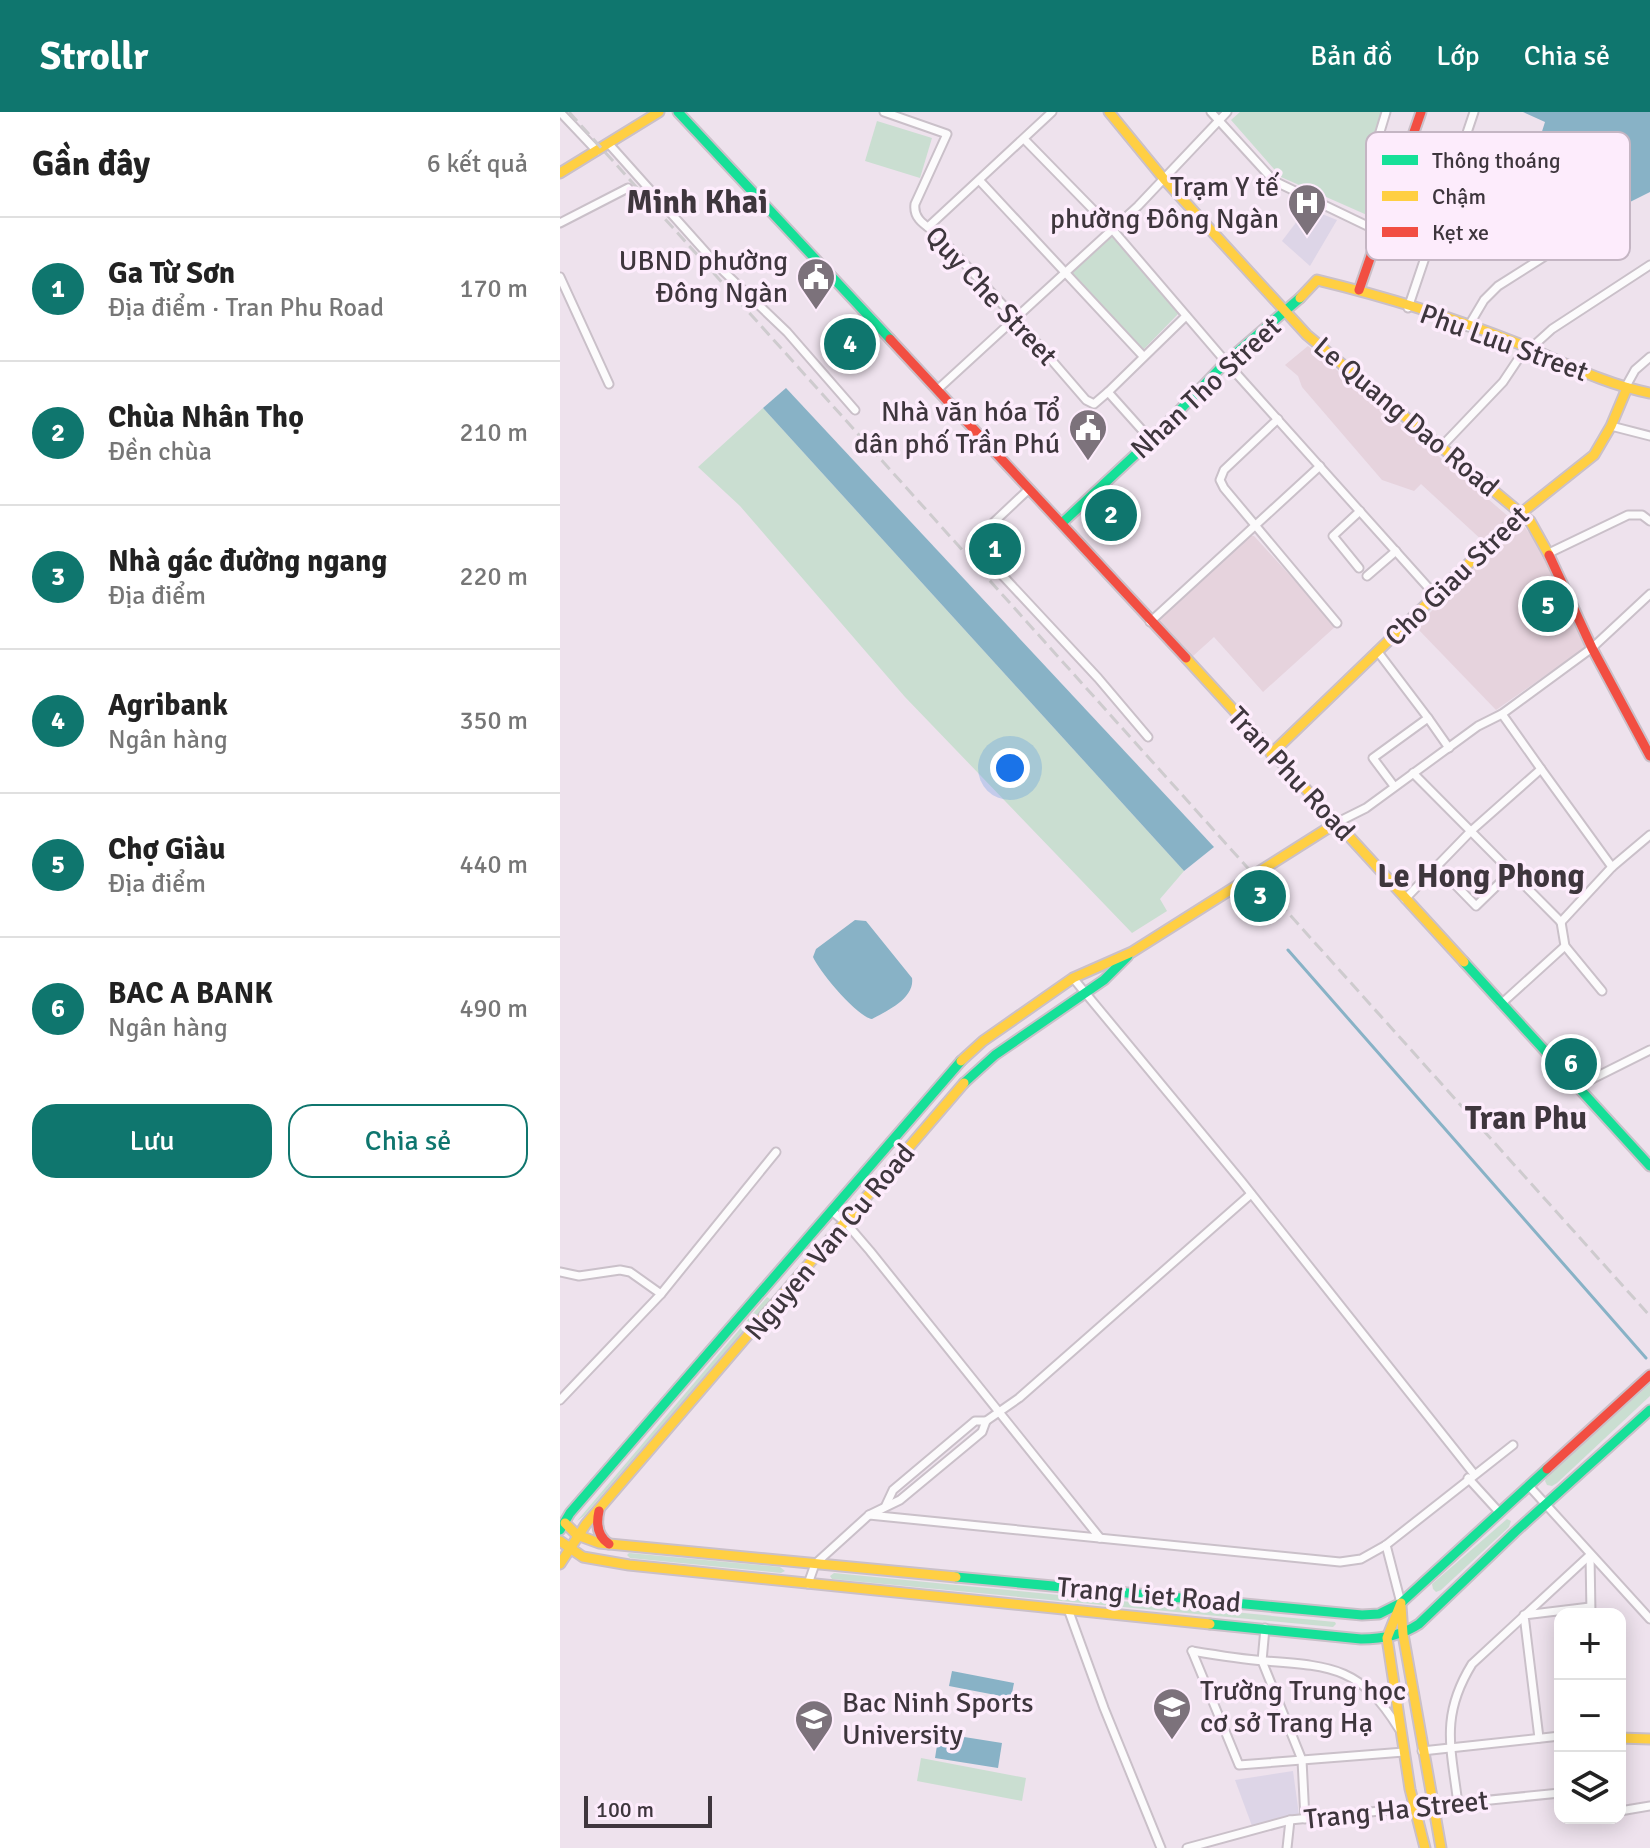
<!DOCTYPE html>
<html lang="vi">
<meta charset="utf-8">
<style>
:root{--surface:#fff;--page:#f2f2f2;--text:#222;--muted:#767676;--line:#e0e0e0;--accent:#0f766e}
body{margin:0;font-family:Signika,sans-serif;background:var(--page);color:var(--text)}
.controls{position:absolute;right:24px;bottom:24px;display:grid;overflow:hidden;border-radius:16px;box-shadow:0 4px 20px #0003}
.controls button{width:72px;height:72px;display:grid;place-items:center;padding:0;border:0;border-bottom:2px solid var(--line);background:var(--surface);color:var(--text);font:40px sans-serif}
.scale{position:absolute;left:24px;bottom:20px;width:128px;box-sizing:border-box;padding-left:8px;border:4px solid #3e363d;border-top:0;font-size:22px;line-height:28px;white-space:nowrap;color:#3e363d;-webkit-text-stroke:6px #fdecfc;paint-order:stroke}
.you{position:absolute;left:450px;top:656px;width:28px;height:28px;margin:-20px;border:6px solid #fff;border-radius:50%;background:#1a73e8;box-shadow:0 0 0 12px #1a73e833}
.badge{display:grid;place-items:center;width:52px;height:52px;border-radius:50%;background:var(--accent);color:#fff;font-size:26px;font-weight:700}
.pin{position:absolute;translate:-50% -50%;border:4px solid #fff;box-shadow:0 2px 8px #0006}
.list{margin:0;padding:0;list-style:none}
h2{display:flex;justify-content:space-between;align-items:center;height:104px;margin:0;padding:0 32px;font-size:34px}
h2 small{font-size:26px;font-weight:400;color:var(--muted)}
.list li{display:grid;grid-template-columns:52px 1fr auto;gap:24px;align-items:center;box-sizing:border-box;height:144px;padding:0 32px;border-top:2px solid var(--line)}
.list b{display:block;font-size:30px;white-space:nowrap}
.list p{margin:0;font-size:26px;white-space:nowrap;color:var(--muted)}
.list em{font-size:26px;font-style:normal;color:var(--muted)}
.actions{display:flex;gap:16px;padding:24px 32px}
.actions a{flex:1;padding:18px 0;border:2px solid var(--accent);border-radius:24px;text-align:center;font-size:28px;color:var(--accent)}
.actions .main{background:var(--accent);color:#fff}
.icon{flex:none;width:44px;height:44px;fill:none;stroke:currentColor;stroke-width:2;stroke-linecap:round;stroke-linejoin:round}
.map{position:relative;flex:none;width:1090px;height:1736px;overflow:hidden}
header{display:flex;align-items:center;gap:48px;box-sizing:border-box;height:112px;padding:0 40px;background:var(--accent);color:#fff}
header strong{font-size:38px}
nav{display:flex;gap:44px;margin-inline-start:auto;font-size:28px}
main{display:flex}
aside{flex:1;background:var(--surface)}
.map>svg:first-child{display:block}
</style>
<header>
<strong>Strollr</strong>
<nav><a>Bản đồ</a><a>Lớp</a><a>Chia sẻ</a></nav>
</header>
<main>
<aside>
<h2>Gần đây<small>6 kết quả</small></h2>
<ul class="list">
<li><span class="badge">1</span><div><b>Ga Từ Sơn</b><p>Địa điểm · Tran Phu Road</p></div><em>170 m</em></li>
<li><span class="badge">2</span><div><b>Chùa Nhân Thọ</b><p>Đền chùa</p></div><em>210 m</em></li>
<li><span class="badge">3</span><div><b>Nhà gác đường ngang</b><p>Địa điểm</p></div><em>220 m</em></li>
<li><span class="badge">4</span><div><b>Agribank</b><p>Ngân hàng</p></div><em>350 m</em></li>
<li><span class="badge">5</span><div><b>Chợ Giàu</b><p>Địa điểm</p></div><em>440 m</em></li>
<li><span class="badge">6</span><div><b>BAC A BANK</b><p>Ngân hàng</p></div><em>490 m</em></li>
</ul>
<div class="actions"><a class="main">Lưu</a><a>Chia sẻ</a></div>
</aside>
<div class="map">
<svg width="1090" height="1736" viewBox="0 0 1090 1736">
<rect width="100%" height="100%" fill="#eee2ed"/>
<g fill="#e6d3dd">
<polygon points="748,234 848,318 950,406 924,430 861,372 854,379 822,368 742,275 738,264 725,253"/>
<polygon points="960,409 983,439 1026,535 936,598 856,515"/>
<polygon points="688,424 694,424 776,514 703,580 654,525 633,544 598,506"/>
</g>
<g fill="#ddd5e7">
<polygon points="747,96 777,108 750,154 722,129"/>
<polygon points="733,1659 739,1703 692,1714 675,1668"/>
</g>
<g fill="#caded1">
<polygon points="680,0 822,0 806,53 830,68 816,107 721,65 671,8"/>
<polygon points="317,9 372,26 360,66 305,49"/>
<polygon points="551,122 619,201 582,239 509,159"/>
<polygon points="203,296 624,759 600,787 607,799 572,821 345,585 180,394 138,355"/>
<polygon points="207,1185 210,1187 209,1190 24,1404 17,1409"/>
<polygon points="1090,1272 1090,1284 997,1371 992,1374 987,1373 985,1369 987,1364"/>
<polygon points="947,1407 951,1409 949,1415 881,1478 876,1480 873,1477 872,1472"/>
<polygon points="69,1441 220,1455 225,1459 221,1461 70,1446 67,1443"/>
<polygon points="274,1461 775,1510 776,1512 773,1515 272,1467 270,1464"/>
<polygon points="361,1646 466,1666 462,1689 357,1669"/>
</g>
<g fill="#88b2c6">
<polygon points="963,0 1090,0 1090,80 1066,92 1037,93 980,41 978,32 985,10"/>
<polygon points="226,276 654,735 624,759 203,296"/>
<path d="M295 808 306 809 352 866C355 886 327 899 312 907 297 905 259 859 253 845L256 837Z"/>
<polygon points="392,1559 454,1571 451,1586 389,1574"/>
<polygon points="379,1621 442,1631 438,1656 375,1646"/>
</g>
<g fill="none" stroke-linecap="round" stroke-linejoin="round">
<polyline stroke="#88b2c6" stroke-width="3" points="728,838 1086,1246"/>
<defs>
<g id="street">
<polyline points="0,0 37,39"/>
<path d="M324 0 387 22 355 92C353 107 365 113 376 121L457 208 526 288 534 292 548 280 591 328"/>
<polyline points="651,0 714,69 820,120"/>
<polyline points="464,27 552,117 666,250 875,483"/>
<polyline points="49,32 159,155 227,220 295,298"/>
<polyline points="816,33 826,0"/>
<polyline points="850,33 994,79"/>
<polyline points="420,69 583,244"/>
<polyline points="883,91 957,118"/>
<polyline points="0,111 68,76"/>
<polyline points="368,115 492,0"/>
<polyline points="0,165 49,272"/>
<polyline points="848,196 914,0"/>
<polyline points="908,215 924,188 938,174 1031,115"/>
<polyline points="971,236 992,217 1090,153"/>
<polyline points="1065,276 1075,258 1090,245"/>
<polyline points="377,278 578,94 667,0"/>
<polyline points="548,280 626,204"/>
<polyline points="718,307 664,358 660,368 664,376 777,511"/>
<polyline points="1051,314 1090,324"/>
<polyline points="881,335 943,270 967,234"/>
<polyline points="469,377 418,425 416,435 538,566 588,625"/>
<polyline points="989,441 1068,403 1082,403 1090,409"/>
<polyline points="799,456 773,424 800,399"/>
<polyline points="807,464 836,439"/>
<polyline points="590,510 760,354"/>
<polyline points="818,540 868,606"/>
<polyline points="942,602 981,657"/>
<polyline points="853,661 1001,810"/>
<polyline points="834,674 813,646 868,606 889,636"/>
<polyline points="776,711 806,696 918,614 942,602 1032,536 1090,482"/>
<polyline points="878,755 916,794 951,760"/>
<polyline points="845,787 911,719 981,657 1052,755 1090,723"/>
<polyline points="1001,810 1005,834 1042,879"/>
<polyline points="1001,810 1052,755"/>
<polyline points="513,866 682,1070 914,1362"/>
<polyline points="941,892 1005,834"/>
<polyline points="1016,975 1090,938"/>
<polyline points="272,1099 286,1111 310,1139 540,1426"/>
<polyline points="0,1160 19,1164 60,1158 70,1160 101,1182"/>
<polyline points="0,1288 101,1182 216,1040"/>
<polyline points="908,1366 939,1400"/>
<polyline points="969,1374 1090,1507"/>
<polyline points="326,1393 333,1378 415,1309 426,1309 459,1286 691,1082"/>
<polyline points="309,1403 780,1450 801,1447 826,1433 953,1333"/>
<polyline points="826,1433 841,1491"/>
<polyline points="1030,1443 1031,1502"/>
<polyline points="248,1472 255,1452 309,1403 340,1388 422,1320 426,1309"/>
<polyline points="508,1497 544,1596 601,1736"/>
<polyline points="705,1516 702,1549 742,1648 745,1707"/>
<polyline points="632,1539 679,1653 844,1640"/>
<path d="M632 1539C656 1543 680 1547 705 1549 772 1554 801 1555 839 1617"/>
<polyline points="979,1626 964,1503 1030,1495"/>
<polyline points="862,1639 1000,1624"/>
<path d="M898 1692C891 1635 880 1604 912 1552L1030 1443"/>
<polyline points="1060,1699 1090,1694"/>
<polyline points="627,1736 730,1708 1000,1681"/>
<polyline points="727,1736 730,1708"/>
</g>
<g id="fast">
<polyline points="118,0 330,227"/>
<polyline points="502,411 591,328 666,250 740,186"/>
<polyline points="904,850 1090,1054"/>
<polyline points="404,971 435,943 544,868 568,844"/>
<polyline points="0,1418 10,1401 401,949"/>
<polyline points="396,1465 802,1503 819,1502 841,1491 987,1357"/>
<path d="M650 1512 801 1527C822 1527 841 1524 859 1512L955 1420 1090 1298"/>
</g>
<g id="slow">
<polyline points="549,0 604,67 747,223 970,409 989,443"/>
<polyline points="0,61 99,0"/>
<path d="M740 186 757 168C823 184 894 206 957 231 1001 249 1043 272 1090 281"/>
<polyline points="626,546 904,850"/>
<polyline points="711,642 960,402 1034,343 1051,314 1067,276"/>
<polyline points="401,949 423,929 513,866 572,840 776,711"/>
<polyline points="5,1411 17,1423 39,1431 396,1465"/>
<polyline points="0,1429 23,1445 69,1453 650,1512"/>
<polyline points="0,1452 26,1412 404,971"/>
<polyline points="841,1491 827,1526 850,1677 865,1736"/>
<polyline points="841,1494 843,1522 881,1736"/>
<polyline points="1060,1626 1090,1627"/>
</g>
<g id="jam">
<polyline points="799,178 861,0"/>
<polyline points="330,227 626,546"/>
<polyline points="989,443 1032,536 1090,644"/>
<polyline points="987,1357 1090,1263"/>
<path d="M39 1399C36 1412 37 1424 49 1432"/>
</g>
</defs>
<use href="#street" stroke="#cac0c9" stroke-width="11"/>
<use href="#fast" stroke="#cac0c9" stroke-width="13"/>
<use href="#slow" stroke="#cac0c9" stroke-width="13"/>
<use href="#jam" stroke="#cac0c9" stroke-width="13"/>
<use href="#street" stroke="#fcfbfc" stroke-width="7"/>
<use href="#fast" stroke="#16e098" stroke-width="9"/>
<use href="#slow" stroke="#ffcf43" stroke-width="9"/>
<use href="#jam" stroke="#f24e42" stroke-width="9"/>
<polyline stroke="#cecbce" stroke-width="3" stroke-dasharray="12 6" stroke-linecap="butt" points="9,0 1090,1204"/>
</g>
<defs>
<symbol id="hospital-pin" viewBox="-11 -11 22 30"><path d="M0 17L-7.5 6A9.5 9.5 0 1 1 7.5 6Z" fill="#7c727b" stroke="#fdecfc"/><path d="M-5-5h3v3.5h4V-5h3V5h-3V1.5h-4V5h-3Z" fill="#fff"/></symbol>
<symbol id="civic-pin" viewBox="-11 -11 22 30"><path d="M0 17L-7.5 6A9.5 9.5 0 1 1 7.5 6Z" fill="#7c727b" stroke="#fdecfc"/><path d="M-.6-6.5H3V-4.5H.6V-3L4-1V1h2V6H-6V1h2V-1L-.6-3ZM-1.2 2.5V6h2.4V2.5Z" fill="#fff"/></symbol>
<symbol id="school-pin" viewBox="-11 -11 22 30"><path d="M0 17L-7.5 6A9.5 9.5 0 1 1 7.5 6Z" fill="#7c727b" stroke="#fdecfc"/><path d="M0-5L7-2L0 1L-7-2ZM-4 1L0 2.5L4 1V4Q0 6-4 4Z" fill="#fff"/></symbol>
<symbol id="university-pin" viewBox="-11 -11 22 30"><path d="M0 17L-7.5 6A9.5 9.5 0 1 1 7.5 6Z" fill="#7c727b" stroke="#fdecfc"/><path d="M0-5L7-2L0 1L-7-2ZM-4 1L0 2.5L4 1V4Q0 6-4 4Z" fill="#fff"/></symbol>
</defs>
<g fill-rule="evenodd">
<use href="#hospital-pin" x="725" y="69" width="44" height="60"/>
<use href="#civic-pin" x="234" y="143" width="44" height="60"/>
<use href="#civic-pin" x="506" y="294" width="44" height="60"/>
<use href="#school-pin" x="590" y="1573" width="44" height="60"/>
<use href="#university-pin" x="232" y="1585" width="44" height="60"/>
</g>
<g text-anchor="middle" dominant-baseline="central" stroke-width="7" stroke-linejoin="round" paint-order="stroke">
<g font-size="28" fill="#3e363d" stroke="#fdecfc" text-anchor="end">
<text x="719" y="75">Trạm Y tế<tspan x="719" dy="32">phường Đông Ngàn</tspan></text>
<text x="228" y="149">UBND phường<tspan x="228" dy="32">Đông Ngàn</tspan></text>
<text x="500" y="300">Nhà văn hóa Tổ<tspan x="500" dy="32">dân phố Trần Phú</tspan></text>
<text x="640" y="1579" text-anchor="start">Trường Trung học<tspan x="640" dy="32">cơ sở Trang Hạ</tspan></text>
<text x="282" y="1591" text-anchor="start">Bac Ninh Sports<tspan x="282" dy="32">University</tspan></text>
</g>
<g font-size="28" fill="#3e363d" stroke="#fdecfc">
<text transform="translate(431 184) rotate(47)">Quy Che Street</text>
<text transform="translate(944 231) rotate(20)">Phu Luu Street</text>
<text transform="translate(646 276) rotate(-43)">Nhan Tho Street</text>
<text transform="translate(846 305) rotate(40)">Le Quang Dao Road</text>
<text transform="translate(897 464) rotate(-44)">Cho Giau Street</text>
<text transform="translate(731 662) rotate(47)">Tran Phu Road</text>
<text transform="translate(270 1130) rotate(-50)">Nguyen Van Cu Road</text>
<text transform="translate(589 1483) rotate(5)">Trang Liet Road</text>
<text transform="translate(836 1698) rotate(-6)">Trang Ha Street</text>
</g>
<g font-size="32" font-weight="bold" fill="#3e363d" stroke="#fdecfc">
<text x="137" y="90">Minh Khai</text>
<text x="921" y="764">Le Hong Phong</text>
<text x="966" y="1006">Tran Phu</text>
</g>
</g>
<rect x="806" y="20" width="264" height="128" rx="12" fill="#fdecfc" stroke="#c4b5c3" stroke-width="2"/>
<rect x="822" y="43" width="36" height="10" fill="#16e098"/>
<rect x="822" y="79" width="36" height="10" fill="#ffcf43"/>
<rect x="822" y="115" width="36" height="10" fill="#f24e42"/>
<g font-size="22" fill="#3e363d">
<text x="872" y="56">Thông thoáng</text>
<text x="872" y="92">Chậm</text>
<text x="872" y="128">Kẹt xe</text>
</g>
</svg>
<div class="controls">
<button>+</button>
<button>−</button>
<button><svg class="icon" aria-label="layers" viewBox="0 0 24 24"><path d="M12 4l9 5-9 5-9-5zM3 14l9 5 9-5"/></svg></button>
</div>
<div class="scale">100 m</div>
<div class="you"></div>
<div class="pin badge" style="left:435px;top:437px">1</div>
<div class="pin badge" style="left:551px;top:403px">2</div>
<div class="pin badge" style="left:700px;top:784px">3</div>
<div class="pin badge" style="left:290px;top:232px">4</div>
<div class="pin badge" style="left:988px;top:494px">5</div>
<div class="pin badge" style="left:1011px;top:952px">6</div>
</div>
</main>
